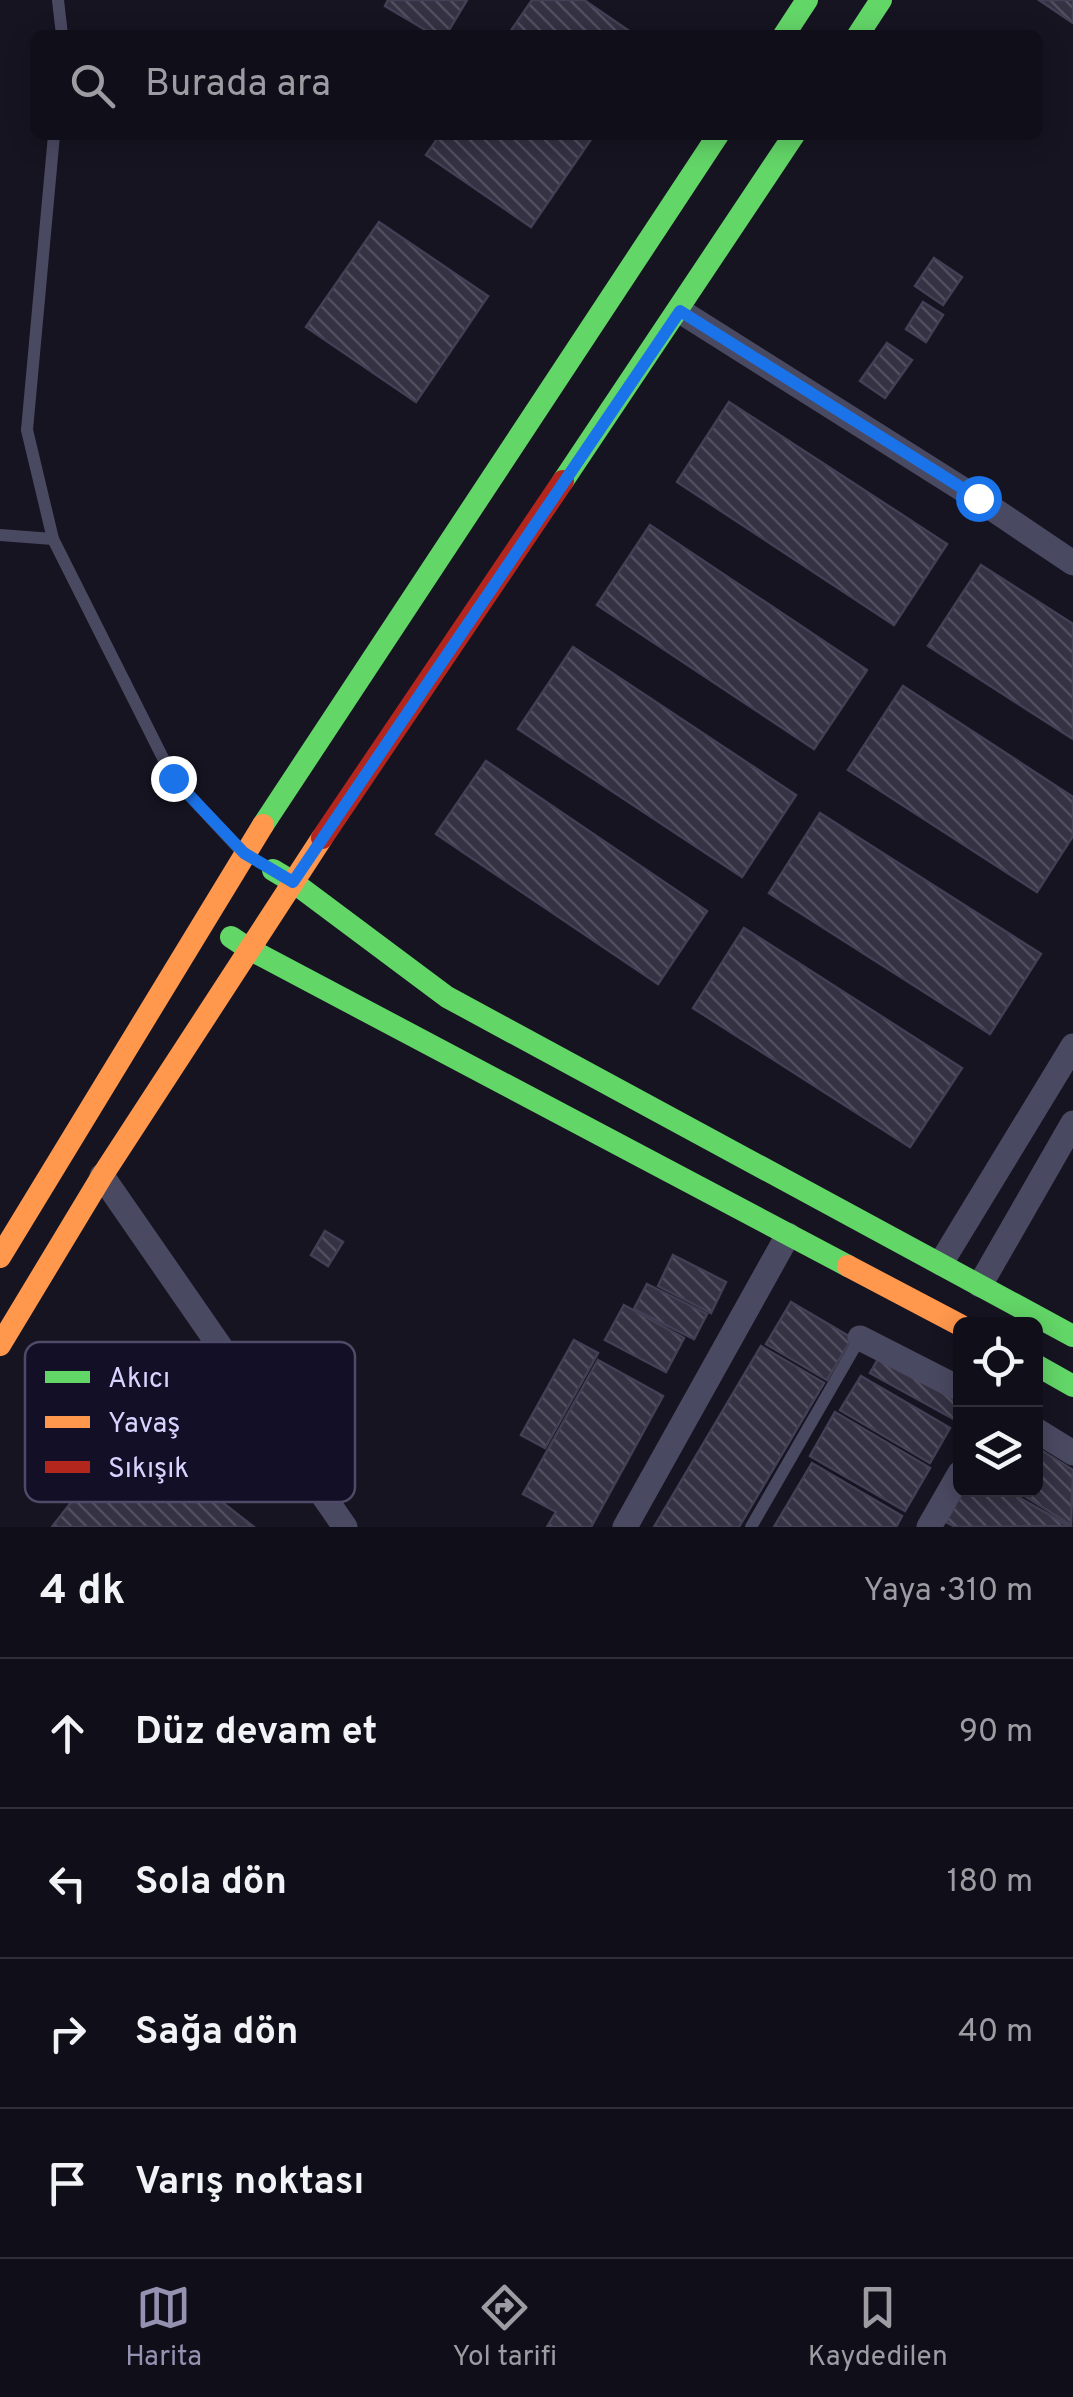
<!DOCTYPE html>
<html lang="tr">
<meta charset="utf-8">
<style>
:root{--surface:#100f19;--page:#191822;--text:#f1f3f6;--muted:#9c9ca2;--line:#302f38;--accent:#9591b1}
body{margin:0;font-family:Overpass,sans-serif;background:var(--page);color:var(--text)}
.controls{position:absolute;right:30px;bottom:30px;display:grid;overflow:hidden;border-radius:15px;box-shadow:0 5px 25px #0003}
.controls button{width:90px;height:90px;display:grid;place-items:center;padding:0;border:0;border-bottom:2px solid var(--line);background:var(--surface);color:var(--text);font:50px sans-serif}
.stop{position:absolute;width:30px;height:30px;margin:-22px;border:8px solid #1a73e8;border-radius:50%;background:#fff}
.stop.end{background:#1a73e8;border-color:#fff;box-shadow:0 2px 10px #0008}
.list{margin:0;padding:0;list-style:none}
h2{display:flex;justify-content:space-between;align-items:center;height:130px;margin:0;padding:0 40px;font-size:42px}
h2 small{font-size:32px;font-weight:400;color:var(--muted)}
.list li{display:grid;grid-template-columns:65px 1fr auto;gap:30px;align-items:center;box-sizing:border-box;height:150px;padding:0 40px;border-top:2px solid var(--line)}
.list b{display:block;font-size:38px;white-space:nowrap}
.list em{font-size:32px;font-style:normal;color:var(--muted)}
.icon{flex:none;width:55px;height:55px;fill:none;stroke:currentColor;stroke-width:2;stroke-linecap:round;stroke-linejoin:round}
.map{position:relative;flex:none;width:1073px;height:1527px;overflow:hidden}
.search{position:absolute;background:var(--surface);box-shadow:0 5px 25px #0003;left:30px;right:30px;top:30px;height:110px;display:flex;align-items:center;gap:25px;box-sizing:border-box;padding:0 35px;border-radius:15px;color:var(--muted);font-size:38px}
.sheet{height:730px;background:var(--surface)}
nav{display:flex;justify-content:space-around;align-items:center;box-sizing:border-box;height:140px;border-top:2px solid var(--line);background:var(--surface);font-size:28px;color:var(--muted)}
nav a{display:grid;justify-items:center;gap:5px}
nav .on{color:var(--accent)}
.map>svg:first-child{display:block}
</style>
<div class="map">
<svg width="1073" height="1527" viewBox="0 0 1073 1527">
<defs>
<pattern id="building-back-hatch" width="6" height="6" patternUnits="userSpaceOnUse" patternTransform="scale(2.5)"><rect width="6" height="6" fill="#343243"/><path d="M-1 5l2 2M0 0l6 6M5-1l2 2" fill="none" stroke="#514f5f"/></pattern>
</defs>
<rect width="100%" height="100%" fill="#161421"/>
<g fill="url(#building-back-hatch)" stroke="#433f54" stroke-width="2.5">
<polygon points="388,0 467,0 446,35 434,35 385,6"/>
<polygon points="532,0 584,0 635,35 508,35"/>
<polygon points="1039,0 1073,0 1073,23"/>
<polygon points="440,135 594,135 531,227 426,155"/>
<polygon points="379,222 488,296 416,402 306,327"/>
<polygon points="934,258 962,277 943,305 915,286"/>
<polygon points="923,302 943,315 926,342 906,329"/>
<polygon points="887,343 912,360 885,398 860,381"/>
<polygon points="729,402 947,544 894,625 677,482"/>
<polygon points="650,525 867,670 814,749 597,605"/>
<polygon points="981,565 1073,624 1073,739 928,646"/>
<polygon points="573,647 796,795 742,877 518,729"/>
<polygon points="903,686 1073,797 1073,836 1037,892 848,770"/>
<polygon points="486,761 707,911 658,984 436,834"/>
<polygon points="820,813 1041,954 990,1034 769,893"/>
<polygon points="744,928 962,1068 910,1147 693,1008"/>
<polygon points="325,1231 343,1242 328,1266 311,1255"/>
<polygon points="673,1255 726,1282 711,1313 658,1286"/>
<polygon points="647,1284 707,1314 694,1339 634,1309"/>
<polygon points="791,1302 852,1338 827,1380 766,1344"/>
<polygon points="624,1305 684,1338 666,1372 605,1340"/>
<polygon points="574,1340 598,1353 545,1448 521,1435"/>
<polygon points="761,1346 824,1383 739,1527 654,1527"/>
<polygon points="881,1354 960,1398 959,1422 870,1373"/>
<polygon points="598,1360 663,1396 591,1527 547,1527 556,1512 523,1494"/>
<polygon points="861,1376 950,1428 930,1463 840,1410"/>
<polygon points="835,1412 930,1468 905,1511 810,1456"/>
<polygon points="128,1429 254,1527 52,1527"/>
<polygon points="1036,1447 1073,1470 1071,1525 1015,1490 1036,1490"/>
<polygon points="812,1463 902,1516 896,1527 774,1527"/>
<polygon points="964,1490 974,1491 1006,1490 1069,1526 955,1527 946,1522"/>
</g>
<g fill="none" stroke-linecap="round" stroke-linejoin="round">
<g stroke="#4a4962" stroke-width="12">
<polyline points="58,0 62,35"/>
<polyline points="54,135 27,430 53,539 173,778 239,849"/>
<polyline points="0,535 53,539"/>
<polyline points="751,1527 860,1338"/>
</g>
<g stroke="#4a4962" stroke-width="25">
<polyline points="680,311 978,499 1073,563"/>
<polyline points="102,1176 345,1527"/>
<polyline points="941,1263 1073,1046"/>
<polyline points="980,1285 1073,1123"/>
<polyline points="860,1338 960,1389"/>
<polyline points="1036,1430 1073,1453"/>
<polyline points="625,1527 788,1235"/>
<polyline points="929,1527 960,1473"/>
</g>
<g stroke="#63d668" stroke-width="22">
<polyline points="784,35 807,0"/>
<polyline points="858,35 881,0"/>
<polyline points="563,481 794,135"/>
<polyline points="263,825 718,135"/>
<polyline points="273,870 293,882 447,997 1073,1336"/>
<polyline points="231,937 249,949 848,1266"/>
<polyline points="1036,1365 1073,1386"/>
</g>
<g stroke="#ff974d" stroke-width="22">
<polyline points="0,1257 263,825"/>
<polyline points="848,1266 960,1325"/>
<polyline points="0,1345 102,1176 322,838"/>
</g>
<polyline stroke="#b3261e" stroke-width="22" points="322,838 563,481"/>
</g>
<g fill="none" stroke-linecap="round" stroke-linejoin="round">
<polyline stroke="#1a73e8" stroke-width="12" points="173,778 244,853 293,882 680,311 978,498"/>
</g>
<rect x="25" y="1342" width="330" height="160" rx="15" fill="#130f26" stroke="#4e4a67" stroke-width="2.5"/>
<rect x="45" y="1371" width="45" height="12" fill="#63d668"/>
<rect x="45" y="1416" width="45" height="12" fill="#ff974d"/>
<rect x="45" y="1461" width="45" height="12" fill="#b3261e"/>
<g font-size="28" fill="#d9d4ff">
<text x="108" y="1387">Akıcı</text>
<text x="108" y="1432">Yavaş</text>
<text x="108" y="1477">Sıkışık</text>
</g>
</svg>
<div class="controls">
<button><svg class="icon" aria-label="locate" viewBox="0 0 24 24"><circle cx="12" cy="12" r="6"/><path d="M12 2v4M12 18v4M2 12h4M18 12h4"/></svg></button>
<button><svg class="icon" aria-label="layers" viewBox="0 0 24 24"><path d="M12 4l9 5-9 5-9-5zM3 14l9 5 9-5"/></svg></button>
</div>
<div class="stop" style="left:978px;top:498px"></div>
<div class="stop end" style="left:173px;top:778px"></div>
<div class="search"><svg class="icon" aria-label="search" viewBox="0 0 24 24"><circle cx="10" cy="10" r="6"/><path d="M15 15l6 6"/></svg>Burada ara</div>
</div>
<section class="sheet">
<h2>4 dk<small>Yaya · 310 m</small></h2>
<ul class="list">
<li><svg class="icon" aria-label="ahead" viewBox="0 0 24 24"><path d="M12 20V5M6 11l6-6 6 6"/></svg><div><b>Düz devam et</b></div><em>90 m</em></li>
<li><svg class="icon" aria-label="left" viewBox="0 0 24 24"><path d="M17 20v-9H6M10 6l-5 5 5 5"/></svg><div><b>Sola dön</b></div><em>180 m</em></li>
<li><svg class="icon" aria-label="right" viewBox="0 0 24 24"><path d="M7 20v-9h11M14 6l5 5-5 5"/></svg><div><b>Sağa dön</b></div><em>40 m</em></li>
<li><svg class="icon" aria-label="arrive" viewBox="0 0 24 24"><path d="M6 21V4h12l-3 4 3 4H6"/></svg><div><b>Varış noktası</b></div></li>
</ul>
</section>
<nav>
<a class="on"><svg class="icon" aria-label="map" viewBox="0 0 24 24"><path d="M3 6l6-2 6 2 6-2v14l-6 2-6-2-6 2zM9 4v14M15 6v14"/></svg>Harita</a>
<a><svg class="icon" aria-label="directions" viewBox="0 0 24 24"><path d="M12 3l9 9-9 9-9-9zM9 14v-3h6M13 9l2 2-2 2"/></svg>Yol tarifi</a>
<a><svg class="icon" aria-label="saved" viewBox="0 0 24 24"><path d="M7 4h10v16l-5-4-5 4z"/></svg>Kaydedilen</a>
</nav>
